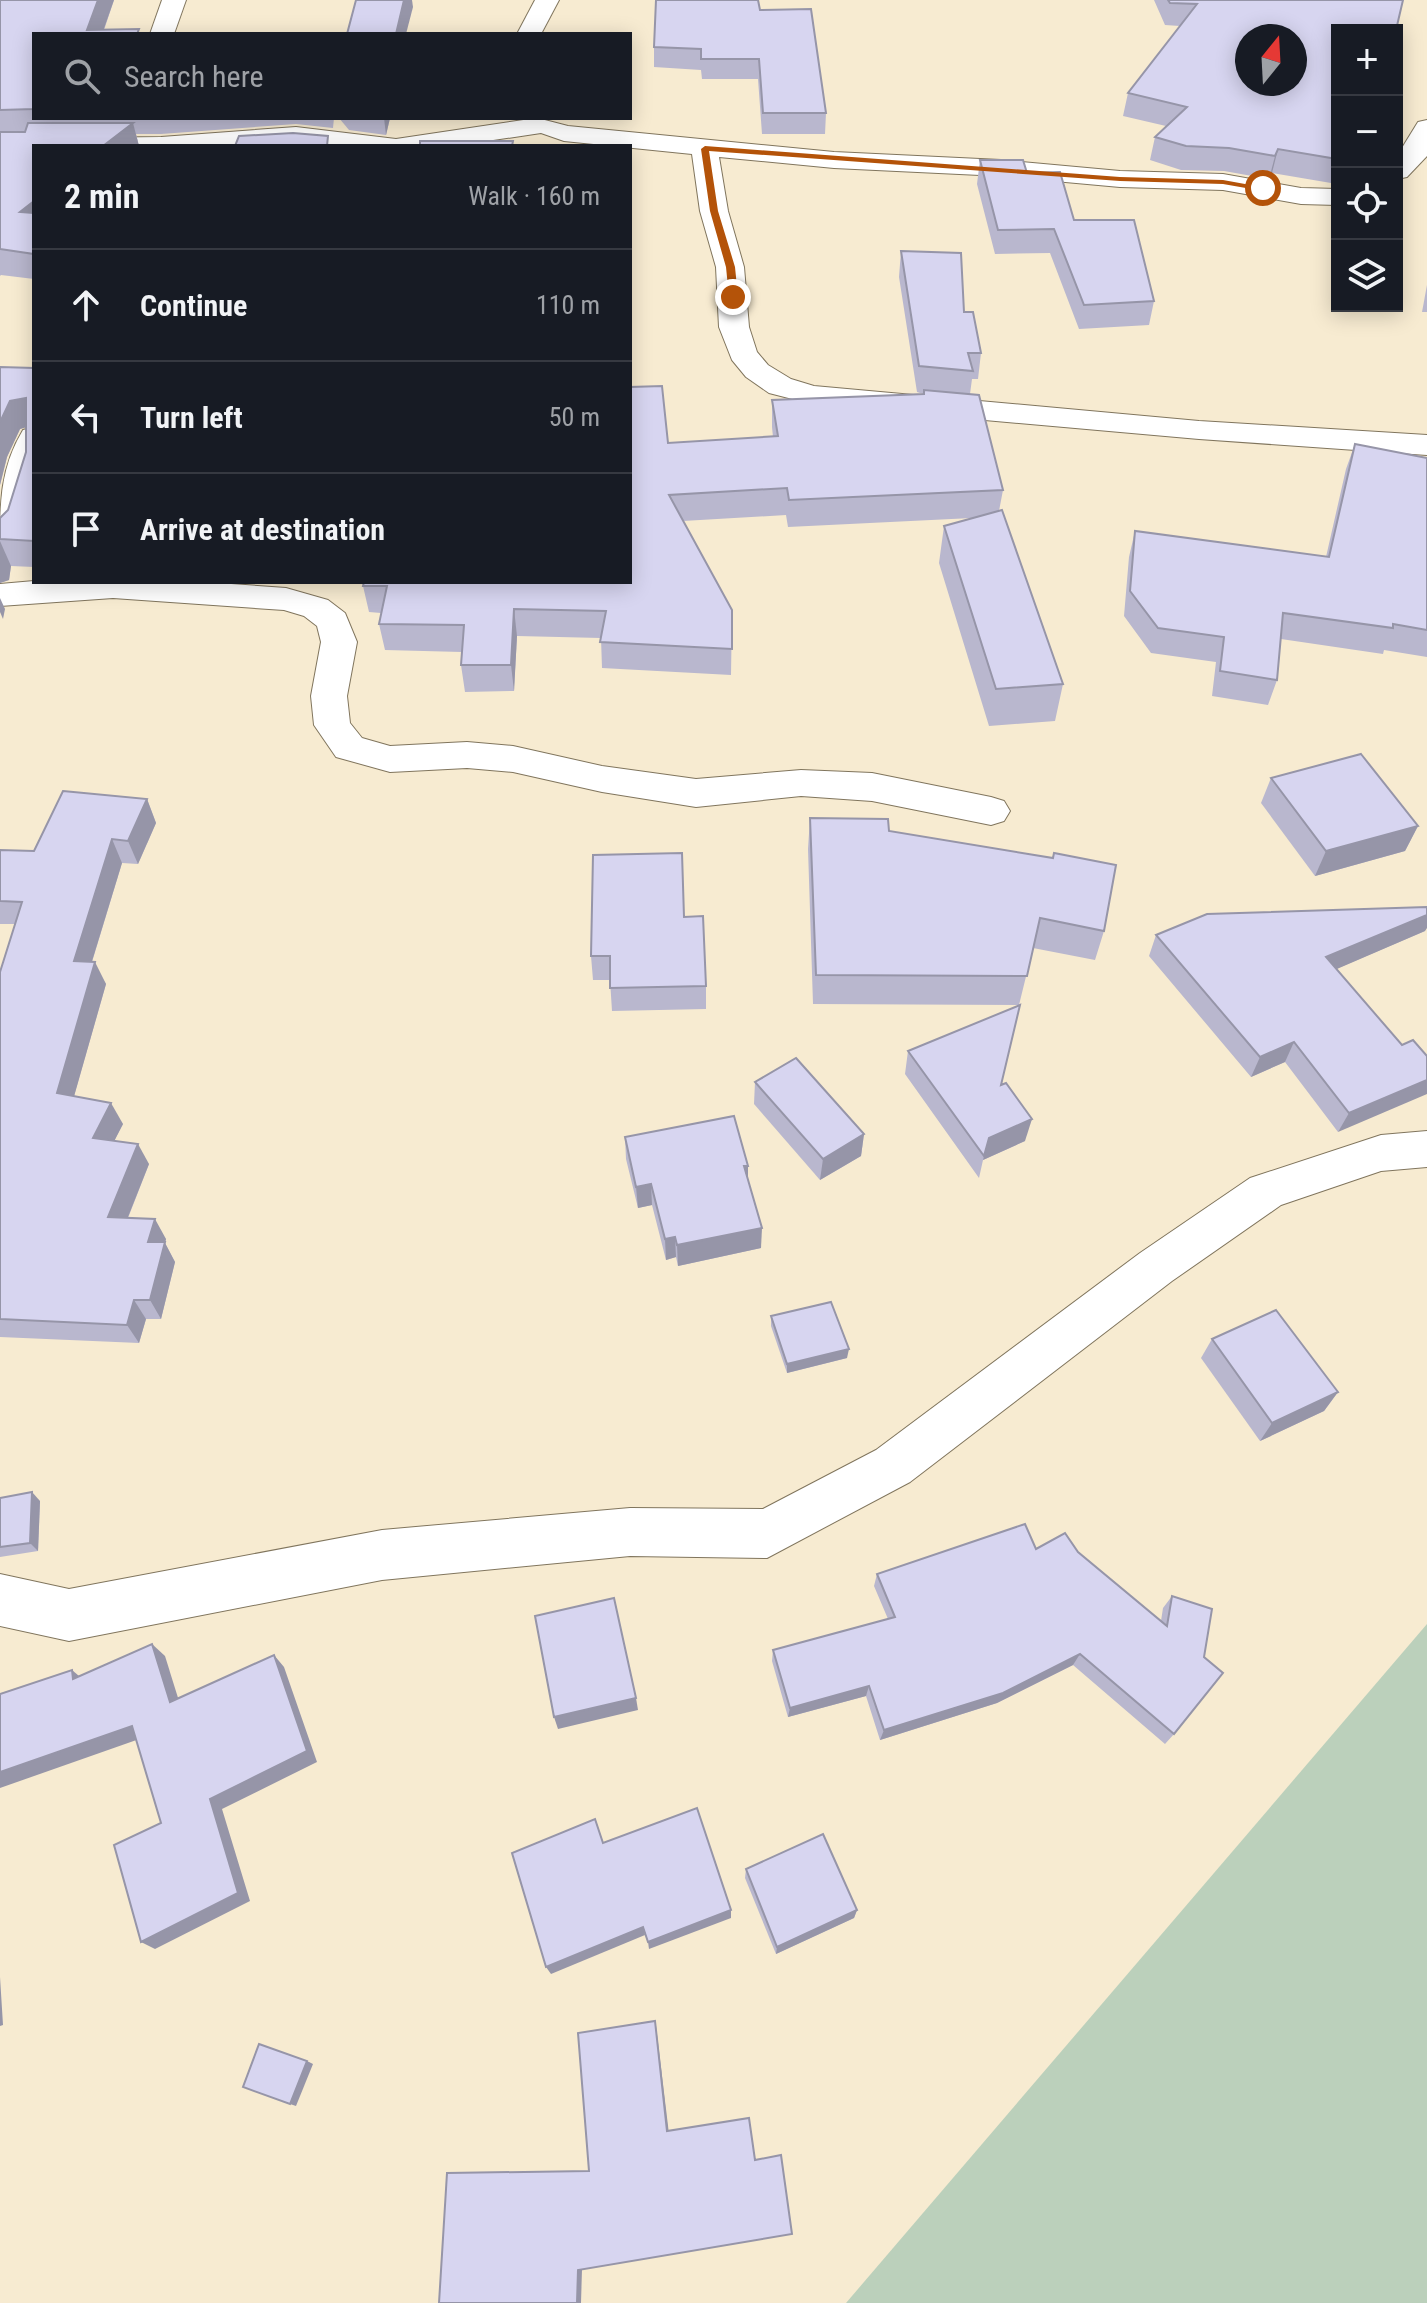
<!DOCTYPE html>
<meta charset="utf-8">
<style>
:root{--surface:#171b24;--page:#242831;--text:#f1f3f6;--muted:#9ea1a6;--line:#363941}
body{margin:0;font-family:"Roboto Condensed",sans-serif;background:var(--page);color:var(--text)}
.controls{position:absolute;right:24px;top:24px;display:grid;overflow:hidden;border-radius:0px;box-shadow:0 4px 20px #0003}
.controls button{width:72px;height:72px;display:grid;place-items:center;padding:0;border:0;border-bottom:2px solid var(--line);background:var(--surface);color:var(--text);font:40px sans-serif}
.compass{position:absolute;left:1235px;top:24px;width:72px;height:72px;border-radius:50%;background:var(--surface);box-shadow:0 4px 20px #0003;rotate:18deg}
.stop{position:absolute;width:24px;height:24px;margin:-18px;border:6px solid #b45309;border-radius:50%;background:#fff}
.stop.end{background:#b45309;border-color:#fff;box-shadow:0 2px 8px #0008}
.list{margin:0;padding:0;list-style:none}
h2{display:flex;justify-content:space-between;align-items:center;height:104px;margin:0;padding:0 32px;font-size:34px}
h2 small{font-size:26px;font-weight:400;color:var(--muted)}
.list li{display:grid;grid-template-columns:52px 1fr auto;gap:24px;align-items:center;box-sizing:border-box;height:112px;padding:0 32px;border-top:2px solid var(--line)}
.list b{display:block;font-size:30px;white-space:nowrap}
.list em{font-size:26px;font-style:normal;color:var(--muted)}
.icon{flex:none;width:44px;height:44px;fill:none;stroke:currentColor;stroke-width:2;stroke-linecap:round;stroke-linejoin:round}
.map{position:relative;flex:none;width:1427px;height:2303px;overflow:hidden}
.search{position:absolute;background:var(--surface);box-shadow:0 4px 20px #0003;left:32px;top:32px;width:600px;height:88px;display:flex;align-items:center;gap:20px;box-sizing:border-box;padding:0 28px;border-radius:0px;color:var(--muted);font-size:30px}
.panel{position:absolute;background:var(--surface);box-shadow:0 4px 20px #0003;left:32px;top:144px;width:600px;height:440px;border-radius:0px}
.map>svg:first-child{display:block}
</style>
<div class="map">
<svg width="1427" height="2303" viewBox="0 0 1427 2303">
<rect width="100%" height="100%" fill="#f7ebd1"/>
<polygon fill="#bbd0bb" points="1427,1624 1427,2303 846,2303"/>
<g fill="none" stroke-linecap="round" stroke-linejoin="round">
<defs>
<g id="minor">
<polygon points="162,0 186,0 174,34 150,34"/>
<polygon points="535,0 559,0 541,34 517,34"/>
<polygon points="537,118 568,126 834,152 1001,160 1120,171 1223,174 1301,188 1337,189 1337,205 1301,204 1223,190 1120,187 1001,176 834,168 719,157 728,211 744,267 749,327 757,352 768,365 791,379 814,386 1199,421 1427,435 1427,455 1199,439 907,413 812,404 769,393 746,377 732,360 719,327 716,267 700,211 692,154 564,141 541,133 453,146 323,146 296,143 254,146 34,146 34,155 0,155 0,139 161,137 296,127 396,139"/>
<polygon points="1427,120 1427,156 1407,177 1397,179 1397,156 1418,122"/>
<path d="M34 427V478L17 535 12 542 0 546C0 503 0 468 23 430Z"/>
<polygon points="34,581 203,582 286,588 328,600 345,613 357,642 347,696 350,723 362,738 390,746 467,742 513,746 602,766 696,779 801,770 872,773 991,797 1004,801 1010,811 1004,821 991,825 872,801 801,796 696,807 602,792 513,772 467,768 390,772 336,757 314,725 311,696 321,642 317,626 304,616 284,610 113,598 0,606 0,584"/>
<polygon points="1427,1131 1427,1167 1381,1171 1281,1205 1172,1281 910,1482 767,1558 630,1556 382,1580 69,1641 0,1626 0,1574 69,1589 382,1530 630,1508 763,1509 876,1450 1140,1253 1250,1178 1381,1135"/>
</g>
</defs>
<use href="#minor" stroke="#80755d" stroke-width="2"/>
<use href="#minor" fill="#fff" fill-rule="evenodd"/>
</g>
<g fill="#b9b7ce">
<polygon points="0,0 114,0 104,30 34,34 34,118 334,118 333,128 296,124 161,134 136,134 139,146 34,146 34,279 1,275 0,276"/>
<polygon points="1154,0 1403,0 1337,30 1337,164 1331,183 1272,173 1269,179 1224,171 1181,170 1150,160 1155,137 1166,126 1123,116 1128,93 1180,26 1165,25"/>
<polygon points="760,10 826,113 825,134 762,134 758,79 702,79 701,70 654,67 654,47"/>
<polygon points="339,118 390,118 386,135 349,130"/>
<polygon points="980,160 1027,173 1154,301 1149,325 1079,329 1050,253 995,254 977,184"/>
<polygon points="901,251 964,312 981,353 978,379 972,379 970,394 1003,490 999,511 1063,684 1055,721 989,726 939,563 944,526 972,518 788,527 786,515 683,521 732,610 731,675 602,668 601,638 517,636 514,691 465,692 461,665 462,652 385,650 379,624 381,613 369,612 363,586 630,582 668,443 773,437 772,427 772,400 923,394 917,392 899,277"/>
<polygon points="1427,285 1427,312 1422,312"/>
<polygon points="0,367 34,368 34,567 11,566 9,580 0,583 0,518 8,510 26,452 26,427 20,429 7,457 0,485"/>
<polygon points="1355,444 1427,458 1427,657 1384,650 1383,654 1281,639 1277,680 1268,705 1212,696 1216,662 1151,653 1124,616 1129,557 1135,531 1326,557 1346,469"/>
<polygon points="1271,778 1418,826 1405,851 1315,876 1261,803"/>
<polygon points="147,799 156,823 138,864 122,863 92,962 106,984 74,1096 123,1124 114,1141 149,1164 128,1218 166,1239 165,1243 175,1262 161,1319 146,1319 139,1343 0,1337 0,972 15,924 0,924 0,850 34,851"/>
<polygon points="810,818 889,831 1104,931 1095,960 1033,948 1019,1005 813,1004 808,849"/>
<polygon points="684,917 706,986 706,1009 612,1011 610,980 593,980 591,956"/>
<polygon points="1425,931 1336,969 1402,1045 1338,1132 1285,1062 1251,1077 1149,956 1156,935"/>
<polygon points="908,1051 1001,1085 1025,1141 983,1160 979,1178 905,1074"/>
<polygon points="755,1082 864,1134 861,1156 820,1180 754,1104"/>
<polygon points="625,1137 748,1166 748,1181 761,1248 678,1266 676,1257 666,1260 652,1205 638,1208 626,1159"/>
<polygon points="771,1316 847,1358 787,1373 771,1326"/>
<polygon points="1212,1339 1338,1392 1324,1411 1260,1441 1201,1358"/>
<polygon points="0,1498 40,1501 38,1551 0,1557"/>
<polygon points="1036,1549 1078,1552 1161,1621 1163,1608 1172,1596 1174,1734 1165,1744 1073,1665 997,1703 880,1740 866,1696 788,1717 772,1661 773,1650 888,1619 874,1586 877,1574"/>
<polygon points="746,1869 857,1910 854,1918 776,1954 745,1878"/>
</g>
<g fill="#9695a8">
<polygon points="98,0 114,0 102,34 87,30"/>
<polygon points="404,0 412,0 413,7 406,34 396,34"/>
<polygon points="384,118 390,118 386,135"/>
<polygon points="133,123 139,146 103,146"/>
<polygon points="1278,149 1272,173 1269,179 1275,156"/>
<polygon points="34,201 34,235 20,212"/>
<polygon points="26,398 34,425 20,429 7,457 0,485 0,422 10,401"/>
<polygon points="0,541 11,566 9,580 0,583"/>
<polygon points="0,598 5,609 3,619 0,612"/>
<polygon points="514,609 517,636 514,691 511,665"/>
<polygon points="147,799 156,823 138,864 128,841"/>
<polygon points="1418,826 1405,851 1315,876 1326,851"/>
<polygon points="112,839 122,863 85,984 74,961"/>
<polygon points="1427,915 1427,928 1425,931 1316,978 1326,957"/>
<polygon points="95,962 106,984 69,1114 57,1093"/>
<polygon points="1294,1042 1285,1062 1251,1077 1260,1057"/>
<polygon points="1427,1080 1427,1094 1338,1132 1349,1113"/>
<polygon points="111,1103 123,1124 105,1159 93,1138"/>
<polygon points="1032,1119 1025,1141 983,1160 989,1138"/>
<polygon points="864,1134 861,1156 820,1180 823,1159"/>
<polygon points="138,1144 149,1164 120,1237 108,1217"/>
<polygon points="744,1166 748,1166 748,1187"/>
<polygon points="651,1184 652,1205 638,1208 636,1187"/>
<polygon points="155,1219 166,1239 165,1243 175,1262 161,1319 150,1300 148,1242"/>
<polygon points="762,1228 761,1248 678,1266 677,1245"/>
<polygon points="675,1237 676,1257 666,1260 665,1239"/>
<polygon points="134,1300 146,1319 139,1343 127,1325"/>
<polygon points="849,1349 847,1358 787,1373 787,1364"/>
<polygon points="1338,1392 1324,1411 1260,1441 1272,1423"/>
<polygon points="32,1492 40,1501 38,1551 30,1543"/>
<polygon points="152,1644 165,1656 183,1714 170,1702"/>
<polygon points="1080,1654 1073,1665 997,1703 880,1740 884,1730"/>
<polygon points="274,1655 284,1667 317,1762 222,1809 250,1901 155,1949 141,1942 210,1799"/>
<polygon points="72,1670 86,1682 73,1679"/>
<polygon points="869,1686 866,1696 788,1717 790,1708"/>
<polygon points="636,1698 638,1710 558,1729 554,1717"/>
<polygon points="132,1726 145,1737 0,1788 0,1772"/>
<polygon points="731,1910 731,1918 649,1949 648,1942"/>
<polygon points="857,1910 854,1918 776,1954 777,1947"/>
<polygon points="643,1927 645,1935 551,1974 546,1967"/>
<polygon points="0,1977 3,2025 0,2026"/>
<polygon points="655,2021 656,2026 669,2134 667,2131"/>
<polygon points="307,2061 313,2064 296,2106 290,2104"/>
<polygon points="582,2269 581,2303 577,2303 578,2270"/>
</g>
<g fill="#d7d5f0" stroke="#9695a8" stroke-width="2" fill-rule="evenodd">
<polygon points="0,0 98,0 87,30 139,29 137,34 34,34 34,109 0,110"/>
<polygon points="356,0 404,0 396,34 347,34"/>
<polygon points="656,0 758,0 760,10 811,9 826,113 763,113 759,59 701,59 701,49 654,47"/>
<path d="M1168 0H1403L1396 30H1337V159L1278 149 1275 156 1229 148 1186 146 1155 137 1187 107 1128 93 1197 4 1170 3ZM1247 36H1295V84H1247Z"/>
<polygon points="28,123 133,123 103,146 34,146 34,201 20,212 34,213 34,254 0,249 0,132 25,132"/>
<polygon points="293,133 328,136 327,146 235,146 239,136"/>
<polygon points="420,141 513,141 512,146 420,146"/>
<polygon points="980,160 1023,160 1027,173 1060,172 1074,220 1134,220 1154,301 1084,305 1054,229 998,230"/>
<polygon points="901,251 961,253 964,312 973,312 981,353 968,353 973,371 919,366"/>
<polygon points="0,367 34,368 34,541 0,539 0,518 8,510 26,452 26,398 10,401 0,422"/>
<polygon points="662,386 668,443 778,436 772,400 924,394 924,390 979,395 1003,490 789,500 787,488 669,495 732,610 732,649 600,642 606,611 514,609 511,665 461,665 464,625 379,624 387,586 363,586 364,582 630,582 630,387"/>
<polygon points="1355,444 1427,458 1427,630 1393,624 1393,628 1283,613 1277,680 1220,671 1224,637 1158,628 1130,591 1135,531 1329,557"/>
<polygon points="1002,510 1063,684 996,689 944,526"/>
<polygon points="1361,754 1418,826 1326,851 1271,778"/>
<polygon points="63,791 147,799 128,841 112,839 74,961 95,962 57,1093 111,1103 93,1138 138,1144 108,1217 155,1219 148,1242 165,1242 150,1300 134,1300 127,1325 0,1319 0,972 22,902 0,901 0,850 34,851"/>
<polygon points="810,818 888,819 889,831 1053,858 1054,853 1116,865 1104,931 1040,918 1027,976 816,975"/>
<polygon points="682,853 684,917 703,916 706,986 610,988 610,956 591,956 593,855"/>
<polygon points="1427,907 1427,915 1326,957 1402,1045 1413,1040 1427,1056 1427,1080 1349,1113 1294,1042 1260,1057 1156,935 1207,914"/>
<polygon points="1020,1005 1001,1085 1006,1083 1032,1119 989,1138 984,1156 908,1051"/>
<polygon points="796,1058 864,1134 823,1159 755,1082"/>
<polygon points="734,1116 748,1166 744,1166 762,1228 677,1245 675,1237 665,1239 651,1184 636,1187 625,1137"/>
<polygon points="831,1302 849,1349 787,1364 771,1316"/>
<polygon points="1276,1310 1338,1392 1272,1423 1212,1339"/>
<polygon points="32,1492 30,1543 0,1547 0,1498"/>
<polygon points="1025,1524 1036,1549 1065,1533 1078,1552 1167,1626 1172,1596 1212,1609 1204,1657 1223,1673 1174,1734 1080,1654 1003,1693 884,1730 869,1686 790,1708 773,1650 895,1617 877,1574"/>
<polygon points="614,1598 636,1698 554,1717 535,1616"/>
<polygon points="152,1644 170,1702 274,1655 307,1751 210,1799 238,1893 141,1942 114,1845 161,1823 132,1726 0,1772 0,1694 72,1670 73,1679"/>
<polygon points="697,1808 731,1910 648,1942 643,1927 546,1967 512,1853 595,1819 603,1843"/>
<polygon points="823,1834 857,1910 777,1947 746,1869"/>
<polygon points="655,2021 667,2131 749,2118 755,2160 781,2155 792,2234 578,2270 577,2303 439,2303 447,2173 589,2171 578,2033"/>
<polygon points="259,2044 307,2061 290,2104 243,2087"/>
</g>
<polygon fill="#b45309" points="705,146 1120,177 1223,180 1267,188 1263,191 1223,184 1120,181 709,151 718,211 735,267 738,297 733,300 729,297 726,267 710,211 701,149"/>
</svg>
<div class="controls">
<button>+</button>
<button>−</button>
<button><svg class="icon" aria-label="locate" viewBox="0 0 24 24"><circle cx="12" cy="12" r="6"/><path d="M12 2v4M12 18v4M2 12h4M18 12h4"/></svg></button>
<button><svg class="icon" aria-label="layers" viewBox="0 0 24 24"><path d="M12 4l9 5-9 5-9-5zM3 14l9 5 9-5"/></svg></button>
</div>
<svg class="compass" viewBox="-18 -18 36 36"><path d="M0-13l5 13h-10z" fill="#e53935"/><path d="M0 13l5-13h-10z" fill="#9ea1a6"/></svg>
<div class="stop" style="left:1263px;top:188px"></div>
<div class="stop end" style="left:733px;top:297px"></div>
<div class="search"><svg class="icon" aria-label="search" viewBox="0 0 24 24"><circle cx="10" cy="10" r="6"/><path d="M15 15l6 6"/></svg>Search here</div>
<section class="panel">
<h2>2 min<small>Walk · 160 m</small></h2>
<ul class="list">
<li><svg class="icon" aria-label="ahead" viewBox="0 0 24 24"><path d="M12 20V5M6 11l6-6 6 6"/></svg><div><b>Continue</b></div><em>110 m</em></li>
<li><svg class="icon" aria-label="left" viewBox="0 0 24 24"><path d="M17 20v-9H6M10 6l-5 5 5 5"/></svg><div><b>Turn left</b></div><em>50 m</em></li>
<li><svg class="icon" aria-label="arrive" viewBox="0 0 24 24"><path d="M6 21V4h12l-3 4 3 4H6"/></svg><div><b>Arrive at destination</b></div></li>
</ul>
</section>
</div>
